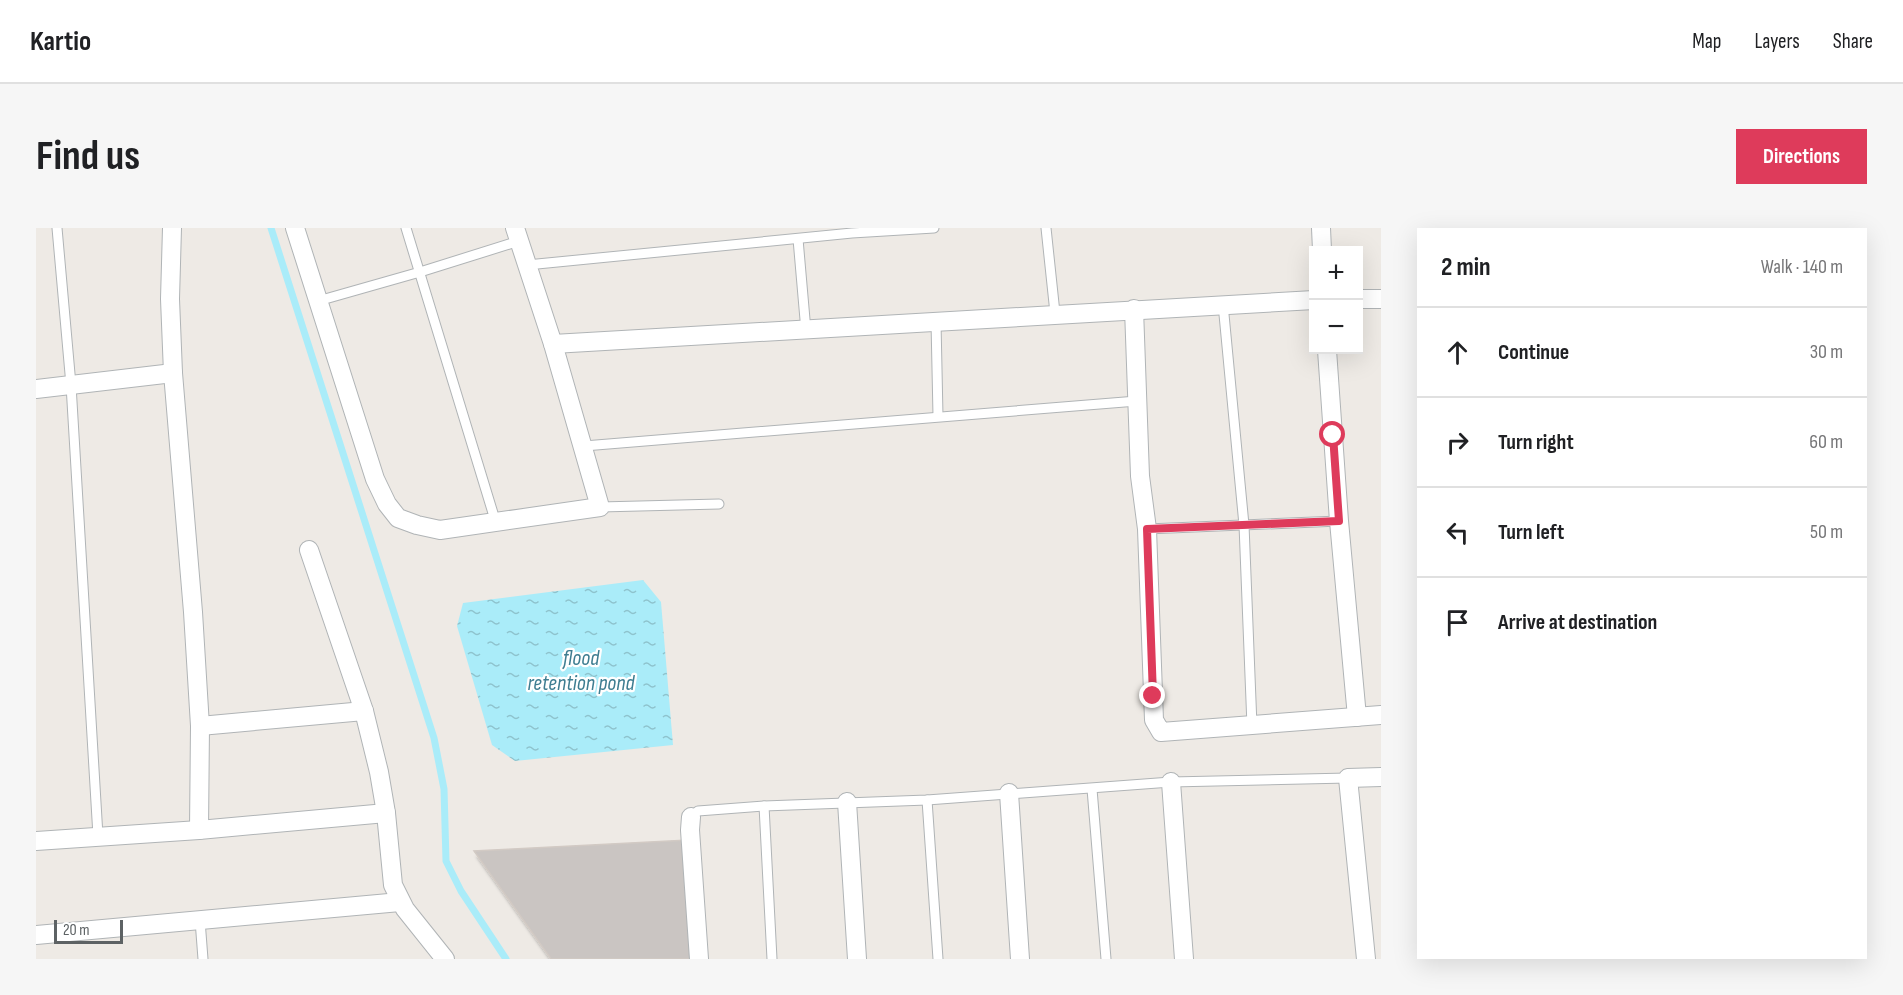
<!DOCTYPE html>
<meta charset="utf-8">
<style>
:root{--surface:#fff;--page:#f6f6f6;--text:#202124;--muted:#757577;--line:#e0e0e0;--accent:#de3b5b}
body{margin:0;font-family:"Sofia Sans Condensed",sans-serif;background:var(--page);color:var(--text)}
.controls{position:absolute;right:18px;top:18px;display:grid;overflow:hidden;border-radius:0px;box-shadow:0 6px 24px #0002}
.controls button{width:54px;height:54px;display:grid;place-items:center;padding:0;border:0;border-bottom:2px solid var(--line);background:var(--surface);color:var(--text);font:30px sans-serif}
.scale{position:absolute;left:18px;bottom:15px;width:69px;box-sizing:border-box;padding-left:6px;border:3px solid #5d6264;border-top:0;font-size:16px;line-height:21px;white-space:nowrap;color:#5d6264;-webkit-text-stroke:4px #fff;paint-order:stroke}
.stop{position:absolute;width:18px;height:18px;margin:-14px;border:4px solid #de3b5b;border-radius:50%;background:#fff}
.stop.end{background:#de3b5b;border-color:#fff;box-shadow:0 2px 6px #0008}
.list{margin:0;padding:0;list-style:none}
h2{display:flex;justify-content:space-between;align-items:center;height:78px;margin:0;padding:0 24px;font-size:26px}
h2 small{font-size:20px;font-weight:400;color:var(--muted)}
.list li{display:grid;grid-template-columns:39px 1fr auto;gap:18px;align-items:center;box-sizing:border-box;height:90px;padding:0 24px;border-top:2px solid var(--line)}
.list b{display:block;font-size:22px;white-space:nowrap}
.list em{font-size:20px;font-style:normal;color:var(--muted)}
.icon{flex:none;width:33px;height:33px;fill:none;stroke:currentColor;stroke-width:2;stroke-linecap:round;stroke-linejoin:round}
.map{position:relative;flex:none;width:1345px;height:731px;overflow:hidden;border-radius:0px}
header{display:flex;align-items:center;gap:36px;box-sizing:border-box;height:84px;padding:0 30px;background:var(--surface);border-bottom:2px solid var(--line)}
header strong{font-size:28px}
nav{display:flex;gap:33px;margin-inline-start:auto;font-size:21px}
.intro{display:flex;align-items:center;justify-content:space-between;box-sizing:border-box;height:144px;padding:0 36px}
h1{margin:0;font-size:42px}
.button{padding:15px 27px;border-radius:0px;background:var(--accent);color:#fff;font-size:21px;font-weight:700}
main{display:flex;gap:36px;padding:0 36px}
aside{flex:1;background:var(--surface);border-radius:0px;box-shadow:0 6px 24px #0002}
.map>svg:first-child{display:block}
</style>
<header>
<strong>Kartio</strong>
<nav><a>Map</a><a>Layers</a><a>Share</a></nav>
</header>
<div class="intro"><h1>Find us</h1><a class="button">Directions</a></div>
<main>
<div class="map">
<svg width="1345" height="731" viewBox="0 0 1345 731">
<defs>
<pattern id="water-ripples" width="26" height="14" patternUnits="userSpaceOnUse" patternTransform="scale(1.5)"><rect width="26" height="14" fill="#aaecf9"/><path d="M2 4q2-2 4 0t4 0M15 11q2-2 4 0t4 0" fill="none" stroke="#8ec3cd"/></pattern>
<filter id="shadow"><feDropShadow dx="3.5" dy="6" stdDeviation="1.5" flood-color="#0004"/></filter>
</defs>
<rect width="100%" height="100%" fill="#eeeae5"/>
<polygon fill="url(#water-ripples)" points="607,352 625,374 637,517 479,533 456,517 421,398 427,375"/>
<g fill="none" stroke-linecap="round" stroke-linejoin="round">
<polyline stroke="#aaecf9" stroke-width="7" points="235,0 398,510 408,561 410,633 425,663 470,731"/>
</g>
<polygon fill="#cac5c2" stroke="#d2cac4" stroke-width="1.5" filter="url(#shadow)" points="652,612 660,731 515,731 438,623"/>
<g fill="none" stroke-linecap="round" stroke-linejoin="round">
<defs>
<g id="lane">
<polyline points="21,0 35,157 62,608"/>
<polyline points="370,0 460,295"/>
<polyline points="1010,0 1019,85"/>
<polyline points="762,11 770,103"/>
<polyline points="491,37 816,5 898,0"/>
<polyline points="282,73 384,44 483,13"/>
<polyline points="1187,76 1208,297 1216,498"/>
<polyline points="900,94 902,188"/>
<polyline points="548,218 1101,173"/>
<polyline points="564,279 683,276"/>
<polyline points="1111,301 1303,293"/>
<polyline points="1056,561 1070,731"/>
<polyline points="891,572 902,731"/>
<polyline points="728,578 736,731"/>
<polyline points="655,589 662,583 728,578 891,572 1135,554 1312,550"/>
<polyline points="164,692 167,731"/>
</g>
<g id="street">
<polyline points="136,0 134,71 137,145 157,384 164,498 163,602"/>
<polyline points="259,0 339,251 351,276 362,290 381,297 404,302 564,279 517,116 479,0"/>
<polyline points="1285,0 1286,22"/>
<polyline points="1322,71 1345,71"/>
<polyline points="1098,81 1104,248 1111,301 1118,492 1125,504 1345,487"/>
<path d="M517 116C771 103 1024 85 1278 72"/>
<polyline points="1291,122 1303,293 1321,489"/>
<polyline points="0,161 137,145"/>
<polyline points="273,322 328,483 343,544 350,585 357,657 369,681 409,731"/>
<polyline points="164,498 328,483"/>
<polyline points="1135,554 1148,731"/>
<polyline points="973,565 984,731"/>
<polyline points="811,574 821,731"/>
<polyline points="655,589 654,602 663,731"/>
<polyline points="0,613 163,602 350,585"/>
<polyline points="0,707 364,674"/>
<polyline points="1330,731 1312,550 1345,549"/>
</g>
</defs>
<use href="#lane" stroke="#b0b4b6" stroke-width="11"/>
<use href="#street" stroke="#b0b4b6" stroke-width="20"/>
<use href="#lane" stroke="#fff" stroke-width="9"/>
<use href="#street" stroke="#fff" stroke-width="18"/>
</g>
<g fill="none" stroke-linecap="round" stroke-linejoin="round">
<polyline stroke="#de3b5b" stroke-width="8" points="1117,468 1111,301 1303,293 1297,207"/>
</g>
<g text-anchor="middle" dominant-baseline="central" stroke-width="4.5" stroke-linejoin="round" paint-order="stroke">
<g font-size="22" font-style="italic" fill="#3e7d91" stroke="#fff">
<text x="545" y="430">flood<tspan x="545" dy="25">retention pond</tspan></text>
</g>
</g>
</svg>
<div class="controls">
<button>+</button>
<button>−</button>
</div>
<div class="scale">20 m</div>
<div class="stop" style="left:1297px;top:207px"></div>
<div class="stop end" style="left:1117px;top:468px"></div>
</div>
<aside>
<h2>2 min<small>Walk · 140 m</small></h2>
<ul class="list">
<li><svg class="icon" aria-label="ahead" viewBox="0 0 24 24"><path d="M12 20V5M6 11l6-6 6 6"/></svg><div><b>Continue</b></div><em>30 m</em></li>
<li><svg class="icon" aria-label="right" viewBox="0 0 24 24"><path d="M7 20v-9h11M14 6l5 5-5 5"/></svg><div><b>Turn right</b></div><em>60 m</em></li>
<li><svg class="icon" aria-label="left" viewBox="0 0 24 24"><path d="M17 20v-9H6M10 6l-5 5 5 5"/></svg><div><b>Turn left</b></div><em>50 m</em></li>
<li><svg class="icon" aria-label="arrive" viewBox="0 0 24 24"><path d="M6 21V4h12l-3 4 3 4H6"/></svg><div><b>Arrive at destination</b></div></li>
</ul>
</aside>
</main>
